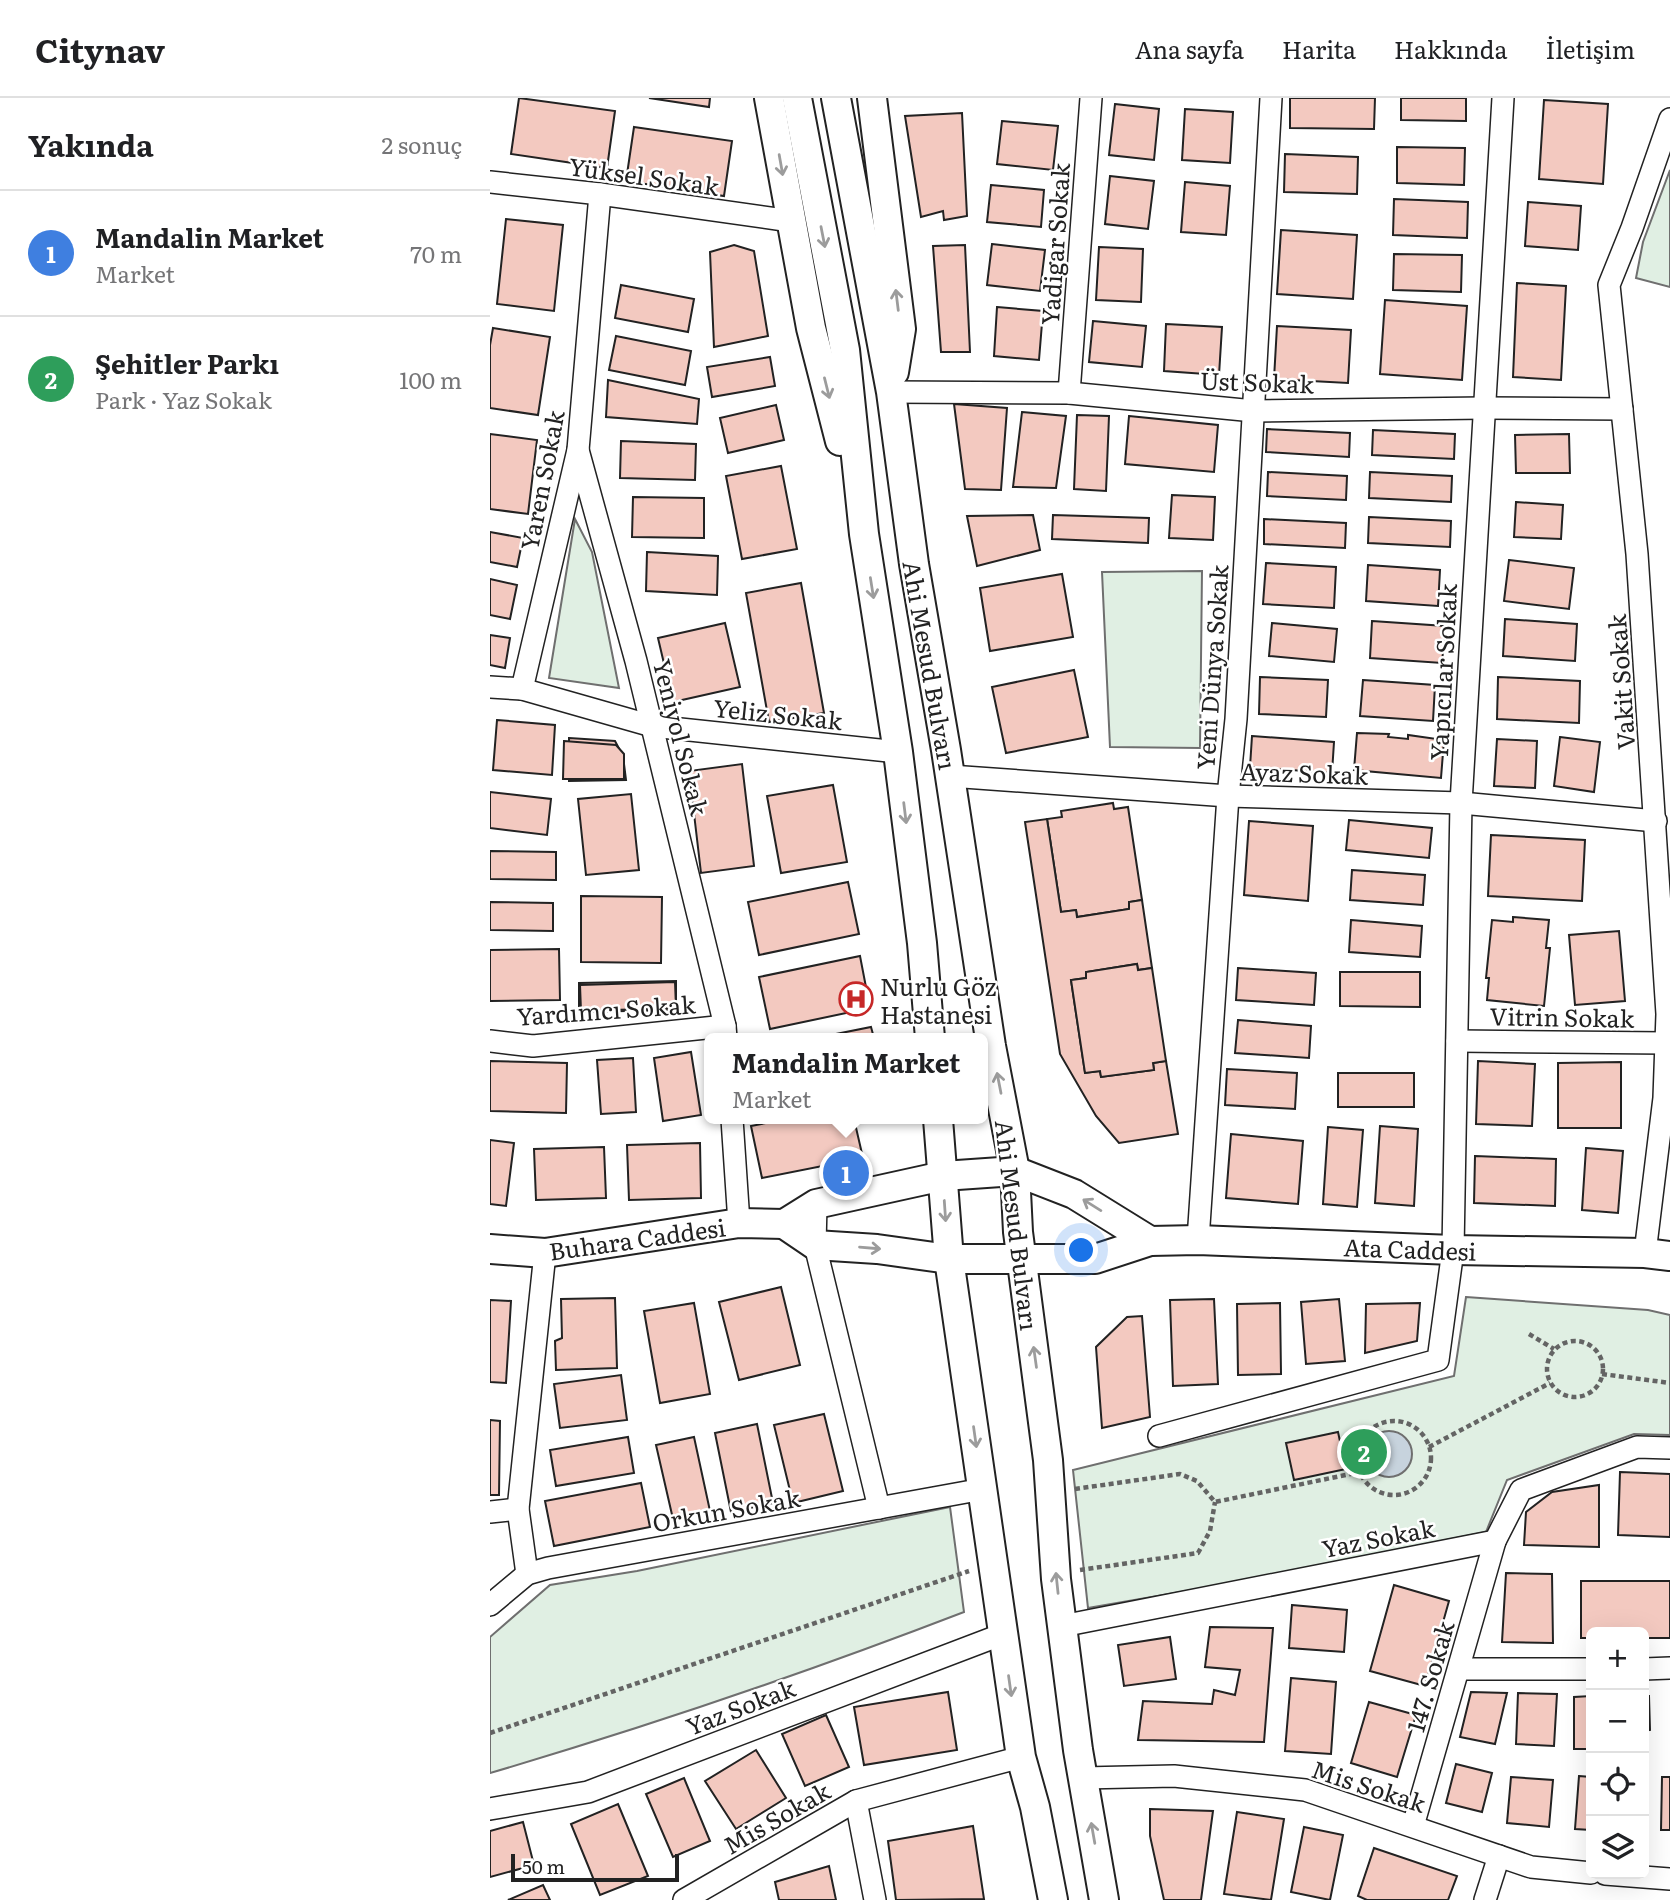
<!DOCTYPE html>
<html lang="tr">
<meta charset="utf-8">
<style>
:root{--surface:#fff;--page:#f2f2f2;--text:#202124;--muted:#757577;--line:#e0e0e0;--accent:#ea580c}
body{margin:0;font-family:Literata,serif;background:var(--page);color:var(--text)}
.controls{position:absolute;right:21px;bottom:21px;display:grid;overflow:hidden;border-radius:10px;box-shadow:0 7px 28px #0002}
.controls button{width:63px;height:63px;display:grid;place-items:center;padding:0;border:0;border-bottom:2px solid var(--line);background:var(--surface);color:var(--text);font:35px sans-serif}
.scale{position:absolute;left:21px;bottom:18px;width:168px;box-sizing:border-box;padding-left:7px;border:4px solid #222;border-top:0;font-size:19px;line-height:24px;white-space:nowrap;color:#222;-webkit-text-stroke:5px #fff;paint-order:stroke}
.you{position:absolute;left:592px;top:1153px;width:24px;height:24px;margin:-18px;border:5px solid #fff;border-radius:50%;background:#1a73e8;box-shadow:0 0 0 10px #1a73e833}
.badge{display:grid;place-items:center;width:46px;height:46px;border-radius:50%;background:var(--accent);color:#fff;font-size:23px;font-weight:700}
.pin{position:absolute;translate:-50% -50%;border:4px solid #fff;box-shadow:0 2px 7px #0006}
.popup{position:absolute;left:214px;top:935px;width:284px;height:91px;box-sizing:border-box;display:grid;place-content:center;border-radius:10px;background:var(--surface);filter:drop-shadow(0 2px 5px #0005);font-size:23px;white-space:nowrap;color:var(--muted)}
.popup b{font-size:26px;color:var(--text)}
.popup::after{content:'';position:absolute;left:50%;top:100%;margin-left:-14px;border:14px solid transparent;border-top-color:var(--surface)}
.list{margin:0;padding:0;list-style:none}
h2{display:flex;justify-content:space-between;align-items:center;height:91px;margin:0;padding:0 28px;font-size:30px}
h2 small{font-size:23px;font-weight:400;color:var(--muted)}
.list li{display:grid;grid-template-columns:46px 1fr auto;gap:21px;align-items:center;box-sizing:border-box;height:126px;padding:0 28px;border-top:2px solid var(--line)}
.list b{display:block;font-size:26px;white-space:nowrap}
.list p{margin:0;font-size:23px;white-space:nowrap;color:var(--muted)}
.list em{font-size:23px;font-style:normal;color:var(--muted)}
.icon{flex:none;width:38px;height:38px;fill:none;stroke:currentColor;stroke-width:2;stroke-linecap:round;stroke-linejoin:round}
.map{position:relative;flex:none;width:1180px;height:1802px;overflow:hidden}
header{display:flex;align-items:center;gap:42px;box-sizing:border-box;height:98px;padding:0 35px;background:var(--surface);border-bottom:2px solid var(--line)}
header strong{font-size:33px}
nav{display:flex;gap:38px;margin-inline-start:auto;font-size:24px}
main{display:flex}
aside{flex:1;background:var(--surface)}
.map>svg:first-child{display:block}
</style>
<header>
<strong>Citynav</strong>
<nav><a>Ana sayfa</a><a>Harita</a><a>Hakkında</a><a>İletişim</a></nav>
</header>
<main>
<aside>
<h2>Yakında<small>2 sonuç</small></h2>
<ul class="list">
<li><span class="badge" style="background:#3f7fe0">1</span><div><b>Mandalin Market</b><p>Market</p></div><em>70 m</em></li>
<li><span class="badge" style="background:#2e9e5b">2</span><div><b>Şehitler Parkı</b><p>Park · Yaz Sokak</p></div><em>100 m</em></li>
</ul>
</aside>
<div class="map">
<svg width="1180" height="1802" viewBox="0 0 1180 1802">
<rect width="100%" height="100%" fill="#fff"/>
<g fill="#e0efe3" stroke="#6f6f6f" stroke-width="2">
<polygon points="1180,72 1180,189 1146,180 1153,144"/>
<polygon points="85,421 102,454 129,590 59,580"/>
<polygon points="712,473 710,650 620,649 612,474"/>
<polygon points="976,1199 1158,1212 1180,1217 1180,1337 1144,1336 1017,1382 996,1434 737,1486 598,1510 583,1372 964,1278"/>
<path d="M460 1409 474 1514C318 1574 160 1628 0 1675V1539L60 1487 147 1473Z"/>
</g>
<circle fill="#c7d3dd" stroke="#6f6f6f" stroke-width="2" cx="899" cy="1356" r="23"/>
<g fill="#f3c9c0" stroke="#222" stroke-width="2">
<polygon points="29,0 125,13 117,70 21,56"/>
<polygon points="159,0 220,0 219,9"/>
<polygon points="800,0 885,0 884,31 800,30"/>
<polygon points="911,0 976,0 976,23 911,22"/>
<polygon points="1054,2 1118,6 1113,86 1049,81"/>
<polygon points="625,6 669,11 664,62 619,57"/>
<polygon points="695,11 743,14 740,65 692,62"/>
<polygon points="472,15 477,118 454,122 453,113 431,119 415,18"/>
<polygon points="512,23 568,28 563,72 507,66"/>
<polygon points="144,29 242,43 234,98 136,83"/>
<polygon points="907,49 975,50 974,87 907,85"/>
<polygon points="795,56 868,59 867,96 794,94"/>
<polygon points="620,78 664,83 658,131 615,126"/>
<polygon points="695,84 740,88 736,137 691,134"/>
<polygon points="501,87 554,92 551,129 497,124"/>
<polygon points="904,101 978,104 977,140 903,137"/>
<polygon points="1038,104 1091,108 1088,152 1035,148"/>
<polygon points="16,121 73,127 64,213 7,206"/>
<polygon points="791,132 867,137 863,201 787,196"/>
<polygon points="502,146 555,152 550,193 497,187"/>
<polygon points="244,147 264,153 278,238 224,249 220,154"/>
<polygon points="475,147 480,254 451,254 443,148"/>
<polygon points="609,149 653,151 651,204 606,202"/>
<polygon points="904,156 972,157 971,194 903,192"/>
<polygon points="1027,185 1076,188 1071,282 1023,279"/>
<polygon points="131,187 204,201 198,234 125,220"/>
<polygon points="895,202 977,208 972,282 890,276"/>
<polygon points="507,209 553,213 549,262 504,258"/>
<polygon points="603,223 656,228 652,269 599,264"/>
<polygon points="676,226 732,229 729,277 674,273"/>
<polygon points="787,228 861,232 858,285 784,281"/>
<polygon points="3,230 60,239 48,317 0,310 0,247"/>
<polygon points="126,238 201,253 195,287 119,272"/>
<polygon points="280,259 285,288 222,299 217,269"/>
<polygon points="118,282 209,301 207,326 116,319"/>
<polygon points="464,306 517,310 511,392 475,391"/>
<polygon points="286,307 294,342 238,355 230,320"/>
<polygon points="532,314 576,318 566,390 523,389"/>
<polygon points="587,317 619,318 616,393 584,391"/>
<polygon points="639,318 728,327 724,374 635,366"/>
<polygon points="777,331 860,335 859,359 776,354"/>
<polygon points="883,332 965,336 964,361 882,357"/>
<polygon points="0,336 47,342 38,416 0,411"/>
<polygon points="1079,336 1080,375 1026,375 1025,337"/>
<polygon points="131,343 206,346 205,382 130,380"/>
<polygon points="291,368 307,451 252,461 236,378"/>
<polygon points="778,374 857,378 856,402 777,398"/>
<polygon points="880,374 962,378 961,404 879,400"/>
<polygon points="682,397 725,399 723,442 679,440"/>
<polygon points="143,399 214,400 214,440 142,439"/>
<polygon points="1026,404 1073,407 1071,441 1024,439"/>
<polygon points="543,417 550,452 487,468 477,418"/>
<polygon points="563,417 659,420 658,445 562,441"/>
<polygon points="879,419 961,423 960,449 878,445"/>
<polygon points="774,421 856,425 855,450 774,446"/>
<polygon points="0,434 33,440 27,469 0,464"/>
<polygon points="157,454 228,458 227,497 156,493"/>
<polygon points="1019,462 1084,470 1079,511 1014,503"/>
<polygon points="776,465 846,469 844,510 773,506"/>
<polygon points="878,467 950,472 948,508 876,503"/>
<polygon points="572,476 583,539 500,553 490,490"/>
<polygon points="0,481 27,487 20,521 0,517"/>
<polygon points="311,485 334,615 279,624 256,495"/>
<polygon points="1015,521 1087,526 1085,563 1013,558"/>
<polygon points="882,523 955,528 952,565 880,560"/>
<polygon points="235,525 250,589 183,604 168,540"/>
<polygon points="782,525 847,531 844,564 779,558"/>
<polygon points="0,537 20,540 15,570 0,567"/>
<polygon points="584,572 598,639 516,655 502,589"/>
<polygon points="770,579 838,582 836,619 769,616"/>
<polygon points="1008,579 1090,583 1089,625 1007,621"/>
<polygon points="873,582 945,587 943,623 870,618"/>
<polygon points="7,622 65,627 62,677 3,672"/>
<polygon points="867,635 899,636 898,639 918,641 918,637 954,642 951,680 864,672"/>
<polygon points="762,638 844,644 842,675 760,669"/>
<polygon points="1070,639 1110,644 1104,694 1064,688"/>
<polygon points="79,640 125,643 133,658 136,682 79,683"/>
<polygon points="1007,641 1047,643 1045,690 1004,688"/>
<polygon points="74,643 126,647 134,656 134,681 73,681"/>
<polygon points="252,666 264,768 211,775 199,673"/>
<polygon points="343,687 357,764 291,775 277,698"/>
<polygon points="0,694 61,701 57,737 0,730"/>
<polygon points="141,696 149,772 96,777 88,701"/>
<polygon points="623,705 624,711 638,709 652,802 639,804 639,811 587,819 586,812 571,814 557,721 572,719 571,713"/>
<polygon points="557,721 571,814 586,812 587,819 639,811 639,804 652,802 662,870 648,872 647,866 596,874 596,880 581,882 595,975 610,973 611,979 664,972 663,965 676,963 688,1036 629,1045 606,1018 570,956 535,724"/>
<polygon points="859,722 942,730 939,760 856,752"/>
<polygon points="759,723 823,728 818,803 754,797"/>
<polygon points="1001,737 1095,742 1092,803 998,798"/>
<polygon points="0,753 66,754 66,782 0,781"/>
<polygon points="862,772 935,777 933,807 860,802"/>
<polygon points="358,784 369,836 269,857 258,804"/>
<polygon points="91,798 172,799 171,865 91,864"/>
<polygon points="0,804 63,805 63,833 0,832"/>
<polygon points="1023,819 1059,822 1056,850 1060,850 1054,908 997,902 999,880 996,880 1002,822 1023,824"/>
<polygon points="861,822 932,828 930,859 859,854"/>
<polygon points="1129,833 1135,903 1085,907 1079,837"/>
<polygon points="69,851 70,902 0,903 0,852"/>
<polygon points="370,858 380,910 280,931 269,879"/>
<polygon points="647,866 648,872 662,870 676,963 663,965 664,972 611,979 610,973 595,975 581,882 596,880 596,874"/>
<polygon points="748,870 826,875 824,907 746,902"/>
<polygon points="850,874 930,874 930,909 850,908"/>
<polygon points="186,883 186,912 89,914 89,885"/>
<polygon points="185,884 186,910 91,913 90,887"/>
<polygon points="748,922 821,928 819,960 745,955"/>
<polygon points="381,929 384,940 326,940"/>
<polygon points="201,954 211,1017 173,1023 164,960"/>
<polygon points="143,960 146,1014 111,1016 107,962"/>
<polygon points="0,963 77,965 76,1015 0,1013"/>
<polygon points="988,963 1045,966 1042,1028 986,1026"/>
<polygon points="1131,964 1131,1030 1068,1030 1068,965"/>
<polygon points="737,971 807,975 805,1011 735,1007"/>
<rect x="848" y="975" width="76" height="34"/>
<polygon points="296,1021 364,1021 373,1060 272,1080 261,1028"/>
<polygon points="890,1028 928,1031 924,1108 885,1105"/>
<polygon points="838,1029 873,1032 867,1109 833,1106"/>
<polygon points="741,1036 813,1043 808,1106 736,1100"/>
<polygon points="0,1042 24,1045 16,1108 0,1106"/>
<polygon points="210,1045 211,1100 139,1102 137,1047"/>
<polygon points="114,1049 116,1100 46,1102 44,1051"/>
<polygon points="1096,1050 1133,1053 1128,1115 1092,1112"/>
<polygon points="985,1058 1066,1061 1065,1108 984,1105"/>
<polygon points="291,1189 310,1267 249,1282 229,1204"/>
<polygon points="125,1200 127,1270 66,1272 65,1243 72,1240 71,1201"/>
<polygon points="724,1201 728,1286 683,1288 680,1202"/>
<polygon points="849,1201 855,1263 816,1266 811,1204"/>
<polygon points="0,1202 21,1203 16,1285 0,1284"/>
<polygon points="204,1205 220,1296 170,1305 154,1213"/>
<polygon points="790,1205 791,1276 748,1277 747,1206"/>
<polygon points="930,1205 927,1243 875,1255 876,1206"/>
<polygon points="652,1218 660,1319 612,1330 606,1249 637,1219"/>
<polygon points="131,1277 137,1322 70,1330 64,1286"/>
<polygon points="334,1316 353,1393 303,1405 284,1327"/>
<polygon points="0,1322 10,1323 9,1397 0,1397"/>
<polygon points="267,1326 283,1405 241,1414 225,1335"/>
<polygon points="848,1334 856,1371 804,1382 796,1345"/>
<polygon points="138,1339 144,1375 66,1388 60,1352"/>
<polygon points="204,1339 220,1413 183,1421 166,1347"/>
<polygon points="1130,1374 1180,1376 1180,1439 1128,1437"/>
<polygon points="151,1385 160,1429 64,1448 55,1403"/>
<polygon points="1109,1387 1109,1449 1034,1447 1036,1414 1062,1394"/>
<polygon points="1016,1475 1062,1476 1063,1545 1012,1544"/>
<polygon points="1091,1483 1180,1483 1180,1540 1154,1540 1154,1534 1101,1534 1101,1540 1091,1540"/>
<polygon points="904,1487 959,1503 935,1588 880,1573"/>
<polygon points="802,1507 857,1512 854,1554 799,1550"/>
<polygon points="720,1529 783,1530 774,1644 648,1642 653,1603 722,1606 724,1592 745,1597 750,1572 715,1569"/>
<polygon points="680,1539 686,1581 634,1588 628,1547"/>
<polygon points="801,1580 846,1584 841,1656 795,1653"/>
<polygon points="458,1594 467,1652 374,1667 364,1609"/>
<polygon points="981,1594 1017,1595 1005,1646 970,1639"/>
<polygon points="1028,1595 1067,1596 1064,1648 1026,1646"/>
<polygon points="1101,1598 1101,1651 1084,1651 1084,1599"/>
<polygon points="1154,1598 1159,1598 1160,1632 1154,1633"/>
<polygon points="879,1604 926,1617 907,1679 861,1665"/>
<polygon points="336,1617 359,1669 315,1688 292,1636"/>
<polygon points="266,1652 296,1700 246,1731 215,1683"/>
<polygon points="966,1666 1002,1675 992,1714 956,1705"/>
<polygon points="1089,1678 1101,1679 1101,1732 1085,1731"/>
<polygon points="1021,1679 1063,1682 1059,1729 1017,1725"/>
<polygon points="1172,1679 1180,1679 1180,1732 1171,1732"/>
<polygon points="194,1680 220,1743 183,1759 156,1696"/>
<polygon points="128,1706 158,1778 110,1797 81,1726"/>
<polygon points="660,1711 723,1713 711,1802 674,1802 660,1738"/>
<polygon points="747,1714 794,1721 781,1802 734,1796"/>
<polygon points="33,1724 44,1767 0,1779 0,1733"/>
<polygon points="483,1728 494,1801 406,1802 398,1743"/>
<polygon points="814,1729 853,1737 840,1802 801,1794"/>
<polygon points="884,1750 967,1778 958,1802 877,1802 868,1798"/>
<polygon points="339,1768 346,1802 289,1802 285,1784"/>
<polygon points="53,1787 60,1802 18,1802"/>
</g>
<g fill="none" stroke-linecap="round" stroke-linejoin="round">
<defs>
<g id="street">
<polyline points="0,84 110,96 301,123"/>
<polyline points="401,294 579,295 764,313 994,310 1132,311"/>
<polyline points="579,295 601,0"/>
<polyline points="88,352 146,563 235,928 236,940"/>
<polyline points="0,589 32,591 162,628 408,654"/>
<polyline points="32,591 88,352 110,96"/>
<polyline points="460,678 738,698 971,705 1166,723"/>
<polyline points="0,943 43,948 235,928"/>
<polyline points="967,943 1176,945"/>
<polyline points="242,1021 249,1125"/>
<polyline points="326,1106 325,1147 389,1410"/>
<polyline points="708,1142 738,698 746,621 781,0"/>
<polyline points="1155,1155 1174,1000 1177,916 1147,456 1119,187 1142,130 1180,21"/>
<polyline points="669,1338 948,1262 963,1152 971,705 1013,0"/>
<polyline points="0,1414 28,1411"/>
<polyline points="37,1476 28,1411 55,1155"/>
<polyline points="0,1507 37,1476 58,1470 493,1391"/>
<polyline points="572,1528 1005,1443 1031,1392 1147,1349 1180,1350"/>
<polyline points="969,1571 1101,1571"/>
<polyline points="1154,1571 1180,1570"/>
<polyline points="593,1680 684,1678 815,1692 1041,1769 1101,1775"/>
<polyline points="366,1703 385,1802"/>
<polyline points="0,1711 98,1694 513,1536"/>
<polyline points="923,1728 1005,1443"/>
<polyline points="1115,1776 1180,1781"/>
<polyline points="194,1802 366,1703 531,1659"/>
<polyline points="995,1802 1009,1758"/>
</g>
<g id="secondary">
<polyline points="279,0 321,230 350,343"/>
<polyline points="307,0 355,252 374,436 408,654 432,845 440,940"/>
<polyline points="346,0 401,294 424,466 456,652 501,948 525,1073 528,1134 558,1362 566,1481 588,1652 614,1802"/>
<polyline points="382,0 411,231 404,274"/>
<polyline points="448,1021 459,1161 531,1659 545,1709 563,1802"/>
<polyline points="294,1126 325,1147 387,1151 459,1161 605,1161 660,1143 708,1142 963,1152 1155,1155 1180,1158"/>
<polyline points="294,1126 326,1106 453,1078 525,1073 584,1096 660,1143"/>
<polyline points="0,1151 55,1155 249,1125 294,1126"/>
</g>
</defs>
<use href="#street" stroke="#222" stroke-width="24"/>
<use href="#secondary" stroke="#222" stroke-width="32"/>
<g stroke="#646464" stroke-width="4.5" stroke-dasharray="5 3.5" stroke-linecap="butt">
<polyline points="1039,1236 1064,1251"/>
<circle cx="1085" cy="1271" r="28"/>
<polyline points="1112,1276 1180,1285"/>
<circle cx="904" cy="1360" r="37"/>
<polyline points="939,1349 1060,1285"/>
<polyline points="585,1391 690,1376 707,1383 725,1404 870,1374"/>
<polyline points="590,1472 708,1455 720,1433 725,1404"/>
<polyline points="0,1635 479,1473"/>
</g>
<use href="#street" stroke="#fff" stroke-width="21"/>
<use href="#secondary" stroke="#fff" stroke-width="28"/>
</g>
<defs><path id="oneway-shaft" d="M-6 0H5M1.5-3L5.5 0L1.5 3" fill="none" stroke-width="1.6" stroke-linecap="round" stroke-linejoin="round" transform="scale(1.75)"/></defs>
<g stroke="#9c9c9c">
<use href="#oneway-shaft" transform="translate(291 67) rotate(80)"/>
<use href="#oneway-shaft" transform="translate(333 139) rotate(79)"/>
<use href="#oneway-shaft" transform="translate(407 202) rotate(-97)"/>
<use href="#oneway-shaft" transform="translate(337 290) rotate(76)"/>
<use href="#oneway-shaft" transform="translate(382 490) rotate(81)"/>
<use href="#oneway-shaft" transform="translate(415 715) rotate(83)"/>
<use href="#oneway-shaft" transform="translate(509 985) rotate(-101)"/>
<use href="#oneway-shaft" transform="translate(602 1107) rotate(-148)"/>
<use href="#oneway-shaft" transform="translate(455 1113) rotate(86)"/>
<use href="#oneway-shaft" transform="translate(380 1150) rotate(5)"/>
<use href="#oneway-shaft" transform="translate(545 1259) rotate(-98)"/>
<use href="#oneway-shaft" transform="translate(485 1339) rotate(82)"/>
<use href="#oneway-shaft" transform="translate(567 1485) rotate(-96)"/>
<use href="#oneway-shaft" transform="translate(520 1588) rotate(82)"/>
<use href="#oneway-shaft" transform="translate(603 1735) rotate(-100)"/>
</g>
<defs>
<symbol id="hospital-ring" viewBox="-11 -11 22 22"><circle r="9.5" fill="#fff" stroke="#c62828" stroke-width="1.5"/><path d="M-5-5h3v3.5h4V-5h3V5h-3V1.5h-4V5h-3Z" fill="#c62828"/></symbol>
</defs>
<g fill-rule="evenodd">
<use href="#hospital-ring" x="347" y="882" width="38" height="38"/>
</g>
<g text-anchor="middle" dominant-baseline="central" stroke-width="5" stroke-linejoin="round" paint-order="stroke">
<g font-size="24" fill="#222" stroke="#fff">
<text transform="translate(154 77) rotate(8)">Yüksel Sokak</text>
<text transform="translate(564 146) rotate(-86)">Yadigar Sokak</text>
<text transform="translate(767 283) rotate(2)">Üst Sokak</text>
<text transform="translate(51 382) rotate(-79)">Yaren Sokak</text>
<text transform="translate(441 567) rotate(80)">Ahi Mesud Bulvarı</text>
<text transform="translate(721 569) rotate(-86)">Yeni Dünya Sokak</text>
<text transform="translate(952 574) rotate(-87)">Yapıcılar Sokak</text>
<text transform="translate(1130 584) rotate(-94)">Vakit Sokak</text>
<text transform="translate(288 615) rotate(6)">Yeliz Sokak</text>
<text transform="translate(192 639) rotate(76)">Yeniyol Sokak</text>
<text transform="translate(814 674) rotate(2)">Ayaz Sokak</text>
<text transform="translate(116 911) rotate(-4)">Yardımcı Sokak</text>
<text transform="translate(1072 918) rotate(1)">Vitrin Sokak</text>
<text transform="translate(528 1127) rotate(83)">Ahi Mesud Bulvarı</text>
<text transform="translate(147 1140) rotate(-8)">Buhara Caddesi</text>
<text transform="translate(920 1150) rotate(2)">Ata Caddesi</text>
<text transform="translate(236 1411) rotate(-10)">Orkun Sokak</text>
<text transform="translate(888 1439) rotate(-11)">Yaz Sokak</text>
<text transform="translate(939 1578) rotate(-74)">147. Sokak</text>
<text transform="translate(250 1608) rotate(-21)">Yaz Sokak</text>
<text transform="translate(879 1687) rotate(18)">Mis Sokak</text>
<text transform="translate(286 1719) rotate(-30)">Mis Sokak</text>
</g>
<g font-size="24" fill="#222" stroke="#fff" text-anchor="start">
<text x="390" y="887">Nurlu Göz<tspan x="390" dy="28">Hastanesi</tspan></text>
</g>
</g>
</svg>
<div class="controls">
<button>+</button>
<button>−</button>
<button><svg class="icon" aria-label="locate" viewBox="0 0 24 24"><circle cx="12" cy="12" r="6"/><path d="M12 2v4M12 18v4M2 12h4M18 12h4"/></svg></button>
<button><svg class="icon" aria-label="layers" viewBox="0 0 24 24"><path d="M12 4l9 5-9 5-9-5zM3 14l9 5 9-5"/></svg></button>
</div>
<div class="scale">50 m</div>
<div class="you"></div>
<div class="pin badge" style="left:356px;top:1075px;background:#3f7fe0">1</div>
<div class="popup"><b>Mandalin Market</b>Market</div>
<div class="pin badge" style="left:874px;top:1354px;background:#2e9e5b">2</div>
</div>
</main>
